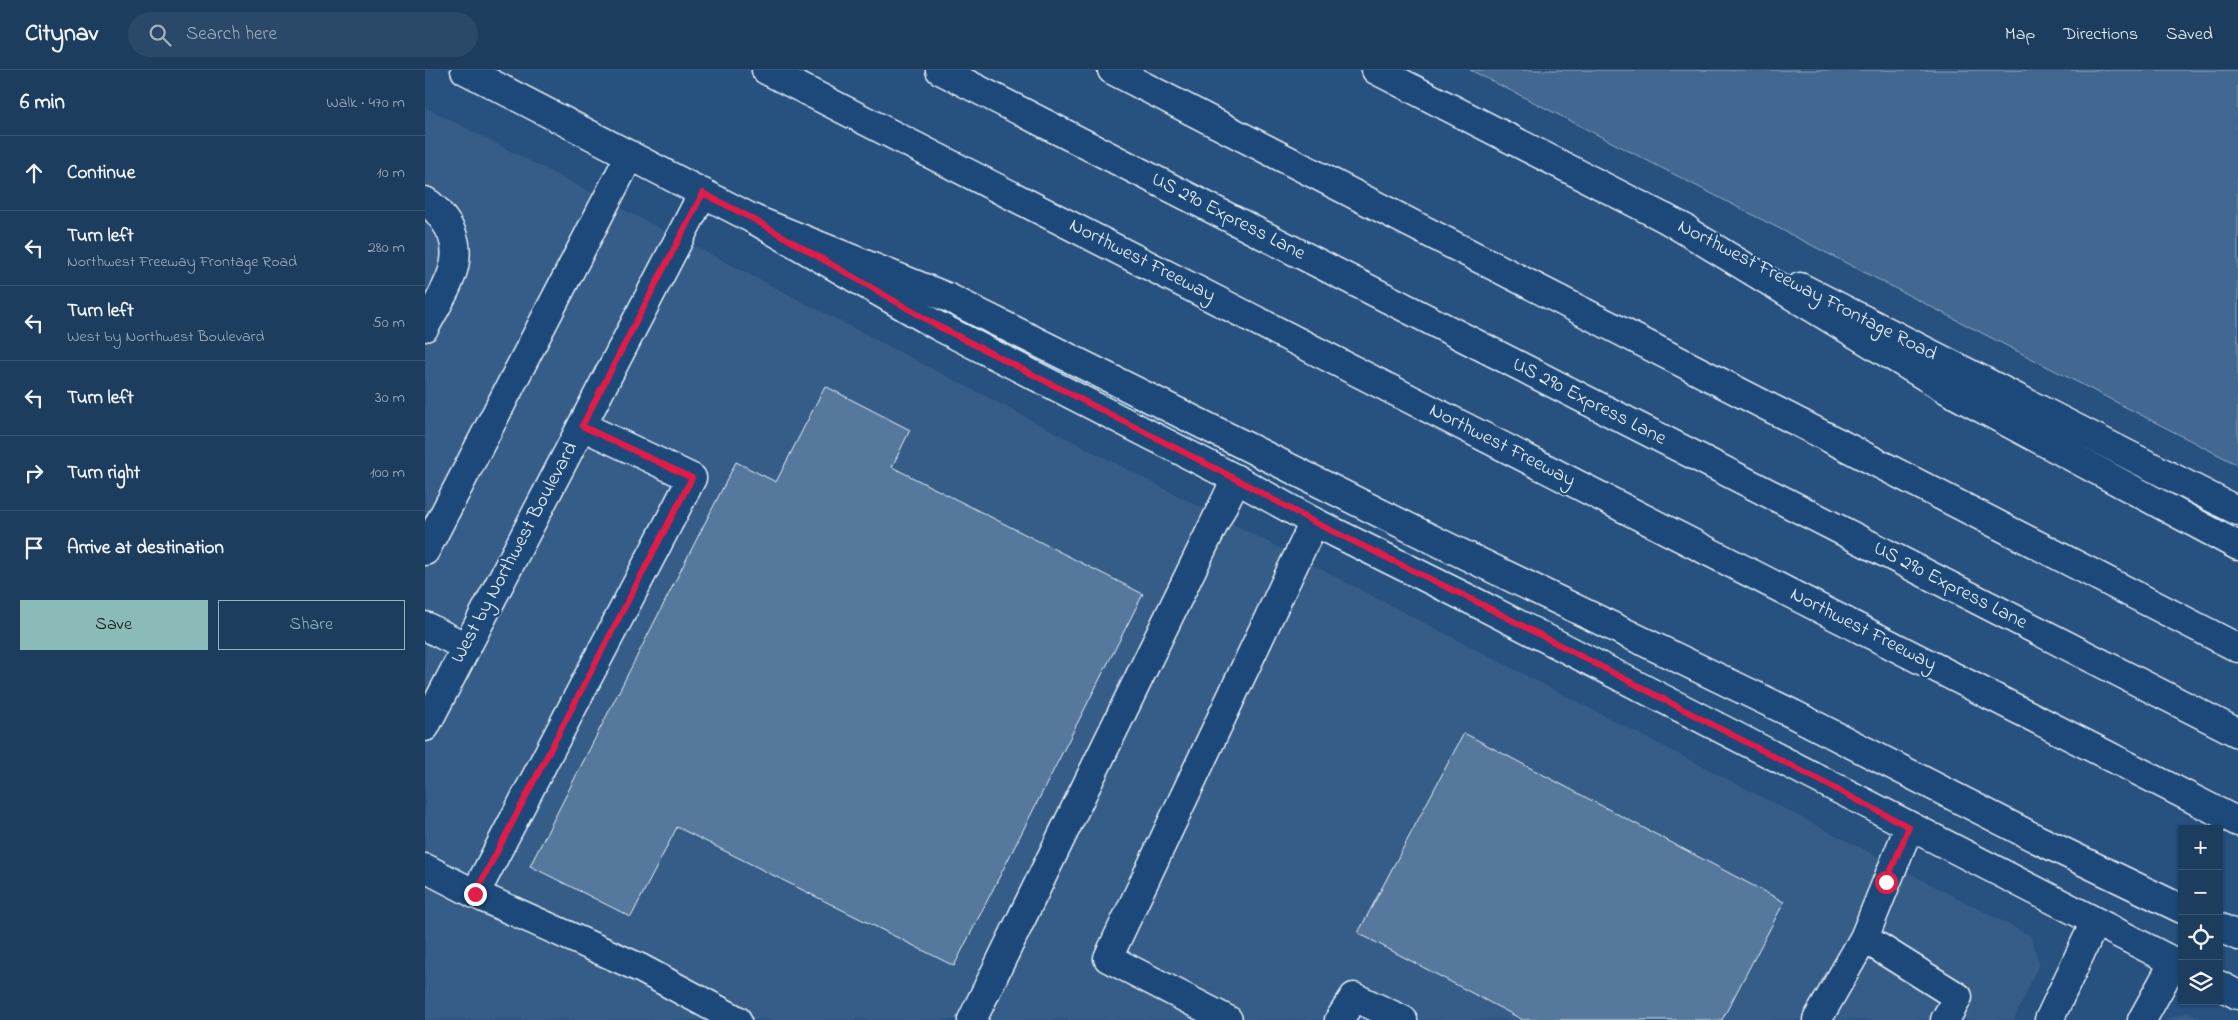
<!DOCTYPE html>
<meta charset="utf-8">
<style>
:root{--surface:#1d3d5f;--page:#2a4868;--text:#f1f3f6;--muted:#a0aebd;--line:#3b5674;--accent:#8bbbb9}
body{margin:0;font-family:"Indie Flower",sans-serif;background:var(--page);color:var(--text)}
.controls{position:absolute;right:15px;bottom:15px;display:grid;overflow:hidden;border-radius:0px;box-shadow:0 1px 4px #0004}
.controls button{width:45px;height:45px;display:grid;place-items:center;padding:0;border:0;border-bottom:1px solid var(--line);background:var(--surface);color:var(--text);font:25px sans-serif}
.stop{position:absolute;width:15px;height:15px;margin:-11px;border:4px solid #e11d48;border-radius:50%;background:#fff}
.stop.end{background:#e11d48;border-color:#fff;box-shadow:0 1px 5px #0008}
.list{margin:0;padding:0;list-style:none}
h2{display:flex;justify-content:space-between;align-items:center;height:65px;margin:0;padding:0 20px;font-size:21px}
h2 small{font-size:16px;font-weight:400;color:var(--muted)}
.list li{display:grid;grid-template-columns:32px 1fr auto;gap:15px;align-items:center;box-sizing:border-box;height:75px;padding:0 20px;border-top:1px solid var(--line)}
.list b{display:block;font-size:19px;white-space:nowrap}
.list p{margin:0;font-size:16px;white-space:nowrap;color:var(--muted)}
.list em{font-size:16px;font-style:normal;color:var(--muted)}
.actions{display:flex;gap:10px;padding:15px 20px}
.actions a{flex:1;padding:11px 0;border:1px solid var(--accent);border-radius:0px;text-align:center;font-size:18px;color:var(--accent)}
.actions .main{background:var(--accent);color:#111}
.icon{flex:none;width:28px;height:28px;fill:none;stroke:currentColor;stroke-width:2;stroke-linecap:round;stroke-linejoin:round}
.map{position:relative;flex:none;width:1813px;height:950px;overflow:hidden}
header{display:flex;align-items:center;gap:30px;box-sizing:border-box;height:70px;padding:0 25px;background:var(--surface);border-bottom:1px solid var(--line)}
header strong{font-size:24px}
nav{display:flex;gap:28px;margin-inline-start:auto;font-size:18px}
.search{width:350px;height:45px;background:var(--page);display:flex;align-items:center;gap:12px;box-sizing:border-box;padding:0 18px;border-radius:28px;color:var(--muted);font-size:19px}
main{display:flex}
aside{flex:1;background:var(--surface)}
.map>svg:first-child{display:block}
</style>
<header>
<strong>Citynav</strong>
<div class="search"><svg class="icon" aria-label="search" viewBox="0 0 24 24"><circle cx="10" cy="10" r="6"/><path d="M15 15l6 6"/></svg>Search here</div>
<nav><a>Map</a><a>Directions</a><a>Saved</a></nav>
</header>
<main>
<aside>
<h2>6 min<small>Walk · 470 m</small></h2>
<ul class="list">
<li><svg class="icon" aria-label="ahead" viewBox="0 0 24 24"><path d="M12 20V5M6 11l6-6 6 6"/></svg><div><b>Continue</b></div><em>10 m</em></li>
<li><svg class="icon" aria-label="left" viewBox="0 0 24 24"><path d="M17 20v-9H6M10 6l-5 5 5 5"/></svg><div><b>Turn left</b><p>Northwest Freeway Frontage Road</p></div><em>280 m</em></li>
<li><svg class="icon" aria-label="left" viewBox="0 0 24 24"><path d="M17 20v-9H6M10 6l-5 5 5 5"/></svg><div><b>Turn left</b><p>West by Northwest Boulevard</p></div><em>50 m</em></li>
<li><svg class="icon" aria-label="left" viewBox="0 0 24 24"><path d="M17 20v-9H6M10 6l-5 5 5 5"/></svg><div><b>Turn left</b></div><em>30 m</em></li>
<li><svg class="icon" aria-label="right" viewBox="0 0 24 24"><path d="M7 20v-9h11M14 6l5 5-5 5"/></svg><div><b>Turn right</b></div><em>100 m</em></li>
<li><svg class="icon" aria-label="arrive" viewBox="0 0 24 24"><path d="M6 21V4h12l-3 4 3 4H6"/></svg><div><b>Arrive at destination</b></div></li>
</ul>
<div class="actions"><a class="main">Save</a><a>Share</a></div>
</aside>
<div class="map">
<svg width="1813" height="950" viewBox="0 0 1813 950">
<rect width="100%" height="100%" fill="#27517f"/>
<filter id="ink" filterUnits="userSpaceOnUse"><feTurbulence type="fractalNoise" baseFrequency=".02" numOctaves="2"/><feDisplacementMap in="SourceGraphic" scale="10" xChannelSelector="R" yChannelSelector="G"/><feConvolveMatrix kernelMatrix="1 2 1 2 8 2 1 2 1" color-interpolation-filters="sRGB"/></filter>
<g filter="url(#ink)">
<g fill="#355d88">
<polygon points="0,37 1606,866 1614,894 1589,950 0,950"/>
<polygon points="1764,942 1779,950 1742,950 1742,949"/>
</g>
<polygon fill="#436891" stroke="#96acc4" points="1045,0 1813,0 1813,395 1132,44"/>
<g fill="#57789d" stroke="#e8f1f8">
<polygon points="400,316 485,360 467,397 718,524 529,896 252,757 206,847 105,796 311,392 351,412"/>
<polygon points="1039,663 1359,832 1297,950 1098,950 933,863"/>
</g>
<g fill="none" stroke-linecap="round" stroke-linejoin="round">
<defs>
<g id="minor">
<path d="M0 131C9 136 13 142 19 150 47 187 18 222 0 257"/>
<polyline points="0,481 205,85"/>
<polyline points="0,556 41,577"/>
<polyline points="0,657 278,123"/>
<polyline points="0,798 50,824 215,898 312,950"/>
<polyline points="50,824 267,408 157,356"/>
<polyline points="1439,868 1533,927 1520,950"/>
<polyline points="547,950 811,409"/>
<polyline points="803,950 683,888 889,452"/>
<polyline points="914,950 929,927 978,950"/>
<polyline points="1392,950 1439,868 1484,757"/>
<polyline points="1624,950 1670,852"/>
<polyline points="1717,950 1749,892"/>
</g>
<g id="major">
<polyline points="40,0 328,149 513,256 811,409 889,452 1052,533 1757,896"/>
<polyline points="951,0 1261,159"/>
<polyline points="1375,217 1813,441"/>
<polyline points="1794,915 1813,925"/>
</g>
<g id="highway">
<polyline points="341,0 1813,752"/>
<polyline points="515,0 1813,663"/>
<polyline points="687,0 1813,578"/>
<polyline points="1240,148 1526,322 1813,476"/>
<polyline points="328,149 524,228 1017,474 1368,644 1612,769 1757,839"/>
<polyline points="1794,857 1813,866"/>
</g>
</defs>
<use href="#minor" stroke="#e8f1f8" stroke-width="31"/>
<use href="#major" stroke="#e8f1f8" stroke-width="31"/>
<use href="#highway" stroke="#e8f1f8" stroke-width="31"/>
<use href="#minor" stroke="#1f4a7a" stroke-width="28"/>
<use href="#major" stroke="#1f4a7a" stroke-width="28"/>
<use href="#highway" stroke="#1f4a7a" stroke-width="28"/>
</g>
</g>
<g fill="none" stroke-linecap="round" stroke-linejoin="round" filter="url(#ink)">
<polyline stroke="#e11d48" stroke-width="6" points="50,824 267,408 157,356 278,123 328,149 513,256 811,409 889,452 1052,532 1484,757 1461,812"/>
</g>
<g text-anchor="middle" dominant-baseline="central" stroke-width="4.5" stroke-linejoin="round" paint-order="stroke">
<g font-size="20" fill="#e8f1f8" stroke="#1f4a7a">
<text transform="translate(803 147) rotate(27)">US 290 Express Lane</text>
<text transform="translate(717 191) rotate(27)">Northwest Freeway</text>
<text transform="translate(1382 221) rotate(27)">Northwest Freeway Frontage Road</text>
<text transform="translate(1164 332) rotate(27)">US 290 Express Lane</text>
<text transform="translate(1077 376) rotate(27)">Northwest Freeway</text>
<text transform="translate(90 483) rotate(-62)">West by Northwest Boulevard</text>
<text transform="translate(1525 516) rotate(27)">US 290 Express Lane</text>
<text transform="translate(1438 560) rotate(27)">Northwest Freeway</text>
</g>
</g>
</svg>
<div class="controls">
<button>+</button>
<button>−</button>
<button><svg class="icon" aria-label="locate" viewBox="0 0 24 24"><circle cx="12" cy="12" r="6"/><path d="M12 2v4M12 18v4M2 12h4M18 12h4"/></svg></button>
<button><svg class="icon" aria-label="layers" viewBox="0 0 24 24"><path d="M12 4l9 5-9 5-9-5zM3 14l9 5 9-5"/></svg></button>
</div>
<div class="stop" style="left:1461px;top:812px"></div>
<div class="stop end" style="left:50px;top:824px"></div>
</div>
</main>
